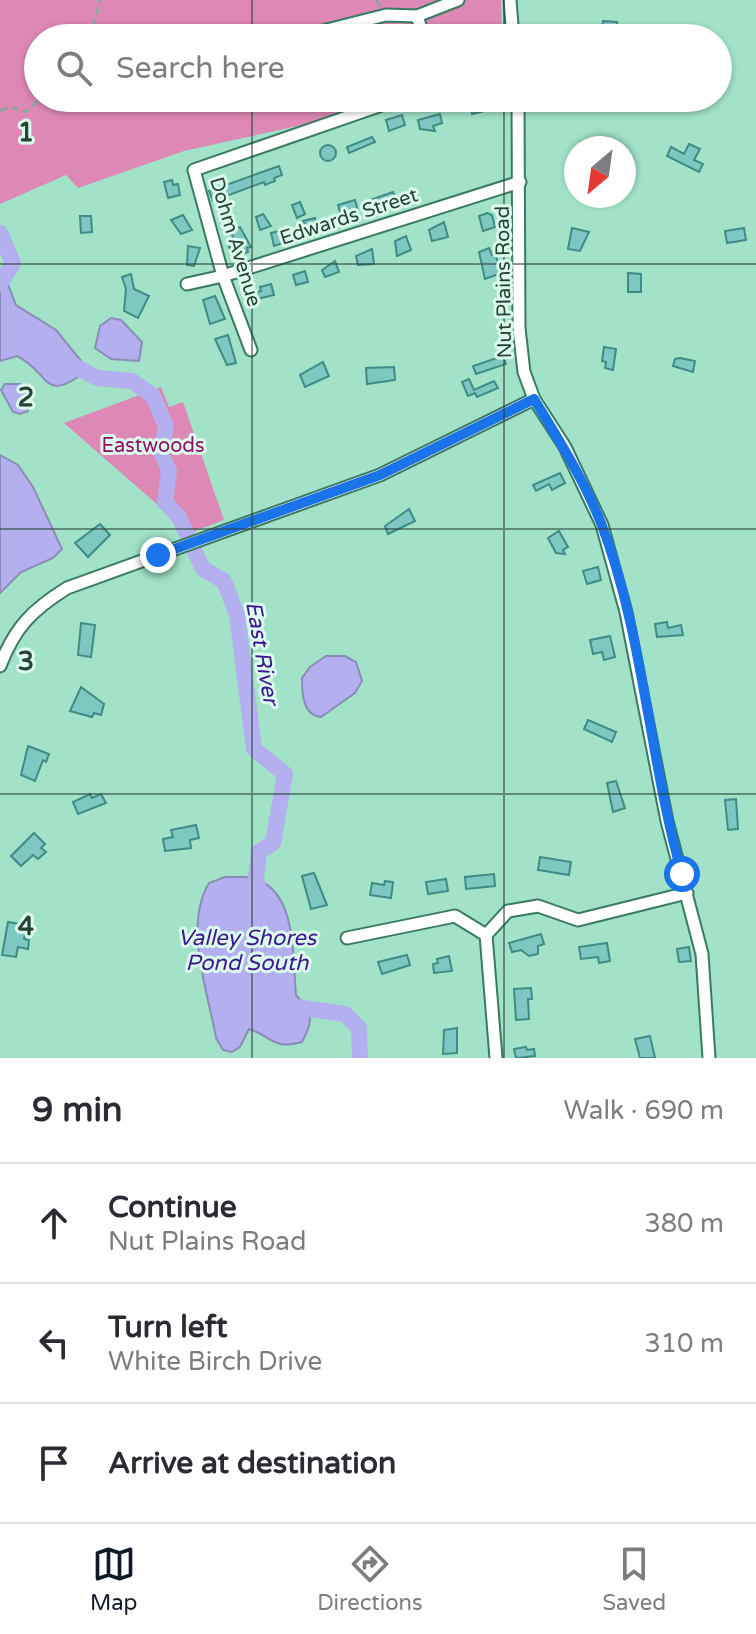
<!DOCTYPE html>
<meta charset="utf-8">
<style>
:root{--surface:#fff;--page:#f7f7f7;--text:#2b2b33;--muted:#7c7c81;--line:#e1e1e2;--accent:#111827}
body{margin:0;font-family:"Varela Round",sans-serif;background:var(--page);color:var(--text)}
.compass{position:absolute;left:564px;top:136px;width:72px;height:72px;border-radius:50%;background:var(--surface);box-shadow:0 2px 6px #0004;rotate:209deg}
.stop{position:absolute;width:24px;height:24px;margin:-18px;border:6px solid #1a73e8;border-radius:50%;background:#fff}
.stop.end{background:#1a73e8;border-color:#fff;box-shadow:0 2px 8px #0008}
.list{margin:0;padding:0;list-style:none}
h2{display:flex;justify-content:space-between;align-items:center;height:104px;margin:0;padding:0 32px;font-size:34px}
h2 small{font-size:26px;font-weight:400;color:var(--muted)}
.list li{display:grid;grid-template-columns:52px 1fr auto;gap:24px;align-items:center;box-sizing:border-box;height:120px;padding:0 32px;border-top:2px solid var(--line)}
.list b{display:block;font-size:30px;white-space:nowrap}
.list p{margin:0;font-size:26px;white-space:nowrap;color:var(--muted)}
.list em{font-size:26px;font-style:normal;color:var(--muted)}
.icon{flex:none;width:44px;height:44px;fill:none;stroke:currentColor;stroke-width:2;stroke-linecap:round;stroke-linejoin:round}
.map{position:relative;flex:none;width:756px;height:1058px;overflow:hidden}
.search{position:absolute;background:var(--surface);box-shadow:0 2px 6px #0004;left:24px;right:24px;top:24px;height:88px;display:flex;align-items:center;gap:20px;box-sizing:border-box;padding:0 28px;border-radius:44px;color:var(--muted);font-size:30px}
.sheet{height:464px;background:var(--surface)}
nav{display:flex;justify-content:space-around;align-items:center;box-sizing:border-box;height:112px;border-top:2px solid var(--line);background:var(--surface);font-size:22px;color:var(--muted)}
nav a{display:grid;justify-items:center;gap:4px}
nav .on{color:var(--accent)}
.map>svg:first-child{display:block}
</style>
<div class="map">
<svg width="756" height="1058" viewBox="0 0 756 1058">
<rect width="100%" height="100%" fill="#a1e2c8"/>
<g fill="#de88b5">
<polygon points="0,0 501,0 502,38 38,38 38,98 383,98 343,116 184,151 78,188 66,175 0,204"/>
<polygon points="161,387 169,407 183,402 224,520 190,533 64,423"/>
</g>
<g fill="#b4afee" stroke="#8a8eb7" stroke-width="2">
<path d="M0 274 5 277 16 305 56 330 82 362 84 373C42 403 51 373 17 356L0 361Z"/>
<polygon points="111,318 121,320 142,342 139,361 111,359 95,348 100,326"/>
<polygon points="5,384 20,384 25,387 28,411 20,414 13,412 1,390"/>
<polygon points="0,455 18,465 33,487 62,549 53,558 21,572 0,593"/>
<path d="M326 656H345L356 662 362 681 355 693 321 717C303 715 302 695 302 678L310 667Z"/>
<path d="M245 877C298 882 292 954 296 995 313 1012 314 1020 302 1042 273 1050 273 1037 249 1029L240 1047 232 1052 223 1050 216 1038C208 991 183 927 209 883L225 877Z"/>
</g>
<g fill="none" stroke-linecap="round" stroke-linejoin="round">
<g stroke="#b4afee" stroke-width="16">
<polyline points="0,233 13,263 0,284"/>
<polyline points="67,362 97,378 132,381 153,396 166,427 161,452 169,471 165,502 179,517 203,569 224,581 237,615 254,749 285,774 273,843 259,852 256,878 261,899"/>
<polyline points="289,1006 345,1014 359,1028 360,1058"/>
</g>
</g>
<g fill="#7ec8c1" stroke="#408c85" stroke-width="2">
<polygon points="603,21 617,22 618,38 601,38"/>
<polygon points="480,98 488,98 489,110 472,114 471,105 480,104"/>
<polygon points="440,114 442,123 433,126 435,131 420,129 418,120"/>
<polygon points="402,115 405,125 389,131 386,120"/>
<polygon points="372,137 375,142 349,153 347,147"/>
<polygon points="689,144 700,149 694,160 703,164 699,172 667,156 671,147 684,154"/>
<circle cx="328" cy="153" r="8"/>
<polygon points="279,166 282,175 274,178 275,181 265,185 264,182 213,201 209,191"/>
<polygon points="172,180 173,185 178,184 180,195 168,198 164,182"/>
<polygon points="393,192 397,201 374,209 370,200"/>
<polygon points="355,200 358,211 342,219 338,205"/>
<polygon points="300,202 305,214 297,218 292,205"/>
<polygon points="487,213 492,215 495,227 483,231 479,216"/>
<polygon points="263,214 271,226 260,230 256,217"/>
<polygon points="183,215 192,230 181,234 171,220"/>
<polygon points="80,216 91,216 92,232 81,233"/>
<polygon points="315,218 318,230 309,233 303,221"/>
<polygon points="444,222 448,237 432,241 429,230"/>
<polygon points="240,227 251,247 247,248 248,252 236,257 229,247 236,245 230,230"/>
<polygon points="572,228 589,232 580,251 568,249"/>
<polygon points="744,228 746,240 727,243 725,231"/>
<polygon points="287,229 286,242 274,246 271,233"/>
<polygon points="406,236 411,250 397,256 395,241"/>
<polygon points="188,246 200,248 194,266 187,265"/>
<polygon points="489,248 492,255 495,254 502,273 485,279 479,252"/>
<polygon points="372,249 374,264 358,265 356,256"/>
<polygon points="335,261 339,272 325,277 322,270"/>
<polygon points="305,271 308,282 296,285 293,275"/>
<polygon points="628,273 641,274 641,292 628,292"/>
<polygon points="131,274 134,289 149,296 138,318 124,311 126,289 122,277"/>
<polygon points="271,284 274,295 257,299 255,293 261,291 260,287"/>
<polygon points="215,296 225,319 210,324 203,300"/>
<polygon points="228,335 236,363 227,365 215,339"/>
<polygon points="604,347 616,349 613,370 605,368 606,362 602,361"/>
<polygon points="503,356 506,364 476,374 473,366"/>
<polygon points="680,358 695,361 693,372 673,366 675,359"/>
<polygon points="323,362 329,376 305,387 300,375"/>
<polygon points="394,367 395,380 367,384 366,368"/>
<polygon points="469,379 474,390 494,381 498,388 477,397 475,393 468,396 462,382"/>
<polygon points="560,473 565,483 552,490 549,484 536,491 533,485"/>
<polygon points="409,509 415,521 388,534 385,526"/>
<polygon points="100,524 110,535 88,557 75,543"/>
<polygon points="559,531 568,547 563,550 565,554 556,553 548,538"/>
<polygon points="598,567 601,580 587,584 583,571"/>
<polygon points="667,622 668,628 681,625 683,635 657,637 655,624"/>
<polygon points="81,623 95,625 91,657 78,655"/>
<polygon points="610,636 615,657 604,660 602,652 593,654 590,640"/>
<polygon points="81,687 104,704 101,715 94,713 92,717 70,711"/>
<polygon points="588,720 616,732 612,742 584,729"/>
<polygon points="28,746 49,754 46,762 43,760 35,781 21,775"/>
<polygon points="616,781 625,808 613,812 607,783"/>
<polygon points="90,794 92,798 101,794 106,803 78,814 73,802"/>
<polygon points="736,799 738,829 728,830 725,800"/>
<polygon points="196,825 199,838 190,840 191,848 165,851 163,839 173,837 171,830"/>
<polygon points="34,833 45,844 41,848 46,852 38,859 33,855 21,866 11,856"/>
<polygon points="540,857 571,862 569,875 538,870"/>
<polygon points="314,873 327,905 311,909 302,876"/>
<polygon points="494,874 495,886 466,889 465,877"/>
<polygon points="446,879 448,891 428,894 426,882"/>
<polygon points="385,881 393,882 391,898 370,895 372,883 384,885"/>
<polygon points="8,922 27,925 24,939 29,940 28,949 18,947 16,957 2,955"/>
<polygon points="541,934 544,944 538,946 538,954 529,956 521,950 512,952 509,943"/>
<polygon points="607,943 610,961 599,963 598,957 581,959 579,947"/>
<polygon points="689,947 691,961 679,962 677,949"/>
<polygon points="407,955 410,965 382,974 378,962"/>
<polygon points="449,956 452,971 434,973 433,964 438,963 437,959"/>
<polygon points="531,988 532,999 528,999 529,1019 516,1020 514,989"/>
<polygon points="457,1028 457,1053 443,1054 444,1030"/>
<polygon points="650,1036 655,1058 640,1058 635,1039"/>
<polygon points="526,1047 527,1050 534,1049 535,1056 516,1058 514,1049"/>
</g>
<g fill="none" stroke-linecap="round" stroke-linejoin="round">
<defs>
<g id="minor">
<polyline points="510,0 513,38"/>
<polyline points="295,38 386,15 417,16"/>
<polyline points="424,38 417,16 458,0"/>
<polyline points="518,98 519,328 524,372 534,399 565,447 602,525 626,612 667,821 702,954 709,1058"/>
<polyline points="187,284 223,276 520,182"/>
<polyline points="251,350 223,276 194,170 402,98"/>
<path d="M0 666C15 627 32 610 67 588L380 475 534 399"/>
<polyline points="347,938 455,916 486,935"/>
<polyline points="496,1058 486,935 508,911 538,906 578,920 687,893"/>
</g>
</defs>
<use href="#minor" stroke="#3a7a63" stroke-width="15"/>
<g stroke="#79ae99" stroke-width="2" stroke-dasharray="8 4" stroke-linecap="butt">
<polyline points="376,0 381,7"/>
<polyline points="98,38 94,22 100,0"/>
<polyline points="0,111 9,107 26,112 40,98"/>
</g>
<use href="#minor" stroke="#fff" stroke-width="11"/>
</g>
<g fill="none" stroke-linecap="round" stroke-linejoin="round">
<path stroke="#1a73e8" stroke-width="10" d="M158 555 380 475 534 399C558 439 583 478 601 523 644 634 649 759 682 874"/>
</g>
<path fill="none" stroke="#274238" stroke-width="2" stroke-opacity="0.55" d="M252 0V38M504 0V38M252 98V1058M504 98V1058M0 264H756M0 529H756M0 794H756"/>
<g text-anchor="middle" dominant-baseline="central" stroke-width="6" stroke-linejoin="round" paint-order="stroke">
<g font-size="20" fill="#274238" stroke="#dbfbed">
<text transform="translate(349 217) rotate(-18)">Edwards Street</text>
<text transform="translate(235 242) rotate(73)">Dohm Avenue</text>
<text transform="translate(504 282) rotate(-91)">Nut Plains Road</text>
</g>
<g font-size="20" fill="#940e65" stroke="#dbfbed">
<text x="153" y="446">Eastwoods</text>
</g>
<g font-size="22" font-style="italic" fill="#3e1690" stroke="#dbfbed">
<text transform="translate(262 653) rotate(80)">East River</text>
<text x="247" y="938">Valley Shores<tspan x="247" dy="25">Pond South</tspan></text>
</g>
</g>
<g font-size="26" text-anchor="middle" font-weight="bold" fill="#274238" stroke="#dbfbed" stroke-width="6" stroke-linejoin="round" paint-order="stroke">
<text x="26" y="141">1</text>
<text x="26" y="406">2</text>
<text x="26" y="670">3</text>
<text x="26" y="935">4</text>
</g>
</svg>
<svg class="compass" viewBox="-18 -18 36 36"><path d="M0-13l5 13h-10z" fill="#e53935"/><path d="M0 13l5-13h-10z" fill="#7c7c81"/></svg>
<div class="stop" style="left:682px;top:874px"></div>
<div class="stop end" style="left:158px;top:555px"></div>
<div class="search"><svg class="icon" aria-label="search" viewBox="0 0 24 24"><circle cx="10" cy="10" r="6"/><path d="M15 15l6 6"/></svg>Search here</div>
</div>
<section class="sheet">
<h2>9 min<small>Walk · 690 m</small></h2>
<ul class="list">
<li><svg class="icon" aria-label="ahead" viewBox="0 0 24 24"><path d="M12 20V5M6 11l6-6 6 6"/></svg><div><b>Continue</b><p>Nut Plains Road</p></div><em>380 m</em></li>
<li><svg class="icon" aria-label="left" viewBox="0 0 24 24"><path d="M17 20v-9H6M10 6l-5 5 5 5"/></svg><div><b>Turn left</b><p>White Birch Drive</p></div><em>310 m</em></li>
<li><svg class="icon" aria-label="arrive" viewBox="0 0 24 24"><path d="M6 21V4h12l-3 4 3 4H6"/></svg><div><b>Arrive at destination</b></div></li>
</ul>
</section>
<nav>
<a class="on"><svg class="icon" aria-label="map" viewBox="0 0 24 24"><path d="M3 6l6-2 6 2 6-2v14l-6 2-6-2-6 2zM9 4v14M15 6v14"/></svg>Map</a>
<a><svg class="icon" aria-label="directions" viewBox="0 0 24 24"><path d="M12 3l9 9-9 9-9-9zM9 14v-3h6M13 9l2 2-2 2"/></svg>Directions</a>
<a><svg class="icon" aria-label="saved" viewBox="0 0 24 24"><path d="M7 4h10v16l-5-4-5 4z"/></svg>Saved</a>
</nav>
